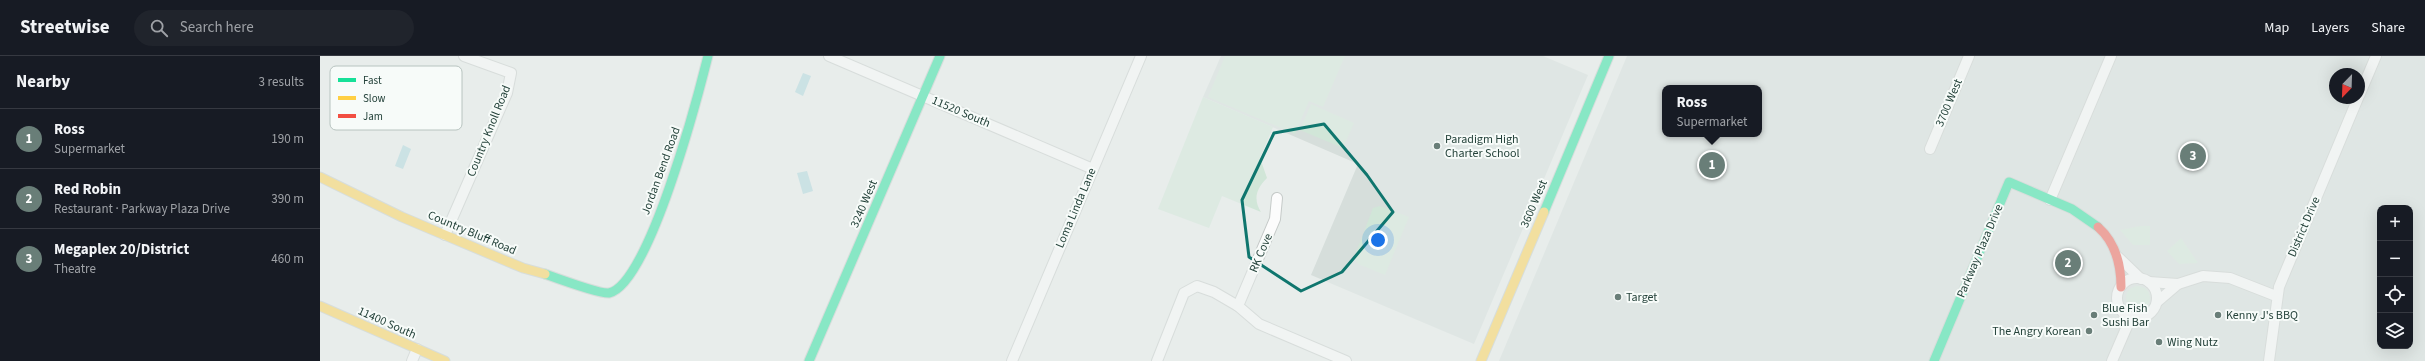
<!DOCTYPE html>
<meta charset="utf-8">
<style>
:root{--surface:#171b24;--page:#20242c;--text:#f1f3f6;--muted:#9ea1a6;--line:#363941;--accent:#697e78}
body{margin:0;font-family:"Source Sans 3",sans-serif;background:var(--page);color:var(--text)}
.controls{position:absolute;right:12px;bottom:12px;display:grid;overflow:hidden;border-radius:8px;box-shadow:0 4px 16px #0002}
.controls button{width:36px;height:36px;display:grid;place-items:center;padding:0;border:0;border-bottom:1px solid var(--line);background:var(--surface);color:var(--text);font:20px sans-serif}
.compass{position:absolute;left:2009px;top:12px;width:36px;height:36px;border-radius:50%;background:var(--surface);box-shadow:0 4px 16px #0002;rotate:203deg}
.you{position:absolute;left:1058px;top:184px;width:14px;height:14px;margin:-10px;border:3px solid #fff;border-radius:50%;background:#1a73e8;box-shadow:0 0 0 6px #1a73e833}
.badge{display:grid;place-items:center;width:26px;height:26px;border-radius:50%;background:var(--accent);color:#fff;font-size:13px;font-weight:700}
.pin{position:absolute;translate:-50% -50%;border:2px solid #fff;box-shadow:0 1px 4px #0006}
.popup{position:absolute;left:1342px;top:29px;width:100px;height:52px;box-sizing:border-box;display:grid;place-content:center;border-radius:8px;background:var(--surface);filter:drop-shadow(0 1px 3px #0005);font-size:13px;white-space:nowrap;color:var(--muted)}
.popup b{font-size:15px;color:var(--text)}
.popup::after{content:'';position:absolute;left:50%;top:100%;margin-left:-8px;border:8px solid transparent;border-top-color:var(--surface)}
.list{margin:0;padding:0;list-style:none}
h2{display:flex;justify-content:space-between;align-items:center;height:52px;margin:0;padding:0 16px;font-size:17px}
h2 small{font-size:13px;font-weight:400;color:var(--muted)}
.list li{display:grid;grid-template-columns:26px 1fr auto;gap:12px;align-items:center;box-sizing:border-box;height:60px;padding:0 16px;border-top:1px solid var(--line)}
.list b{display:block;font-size:15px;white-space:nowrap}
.list p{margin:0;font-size:13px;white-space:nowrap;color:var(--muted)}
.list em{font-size:13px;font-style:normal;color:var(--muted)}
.icon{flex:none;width:22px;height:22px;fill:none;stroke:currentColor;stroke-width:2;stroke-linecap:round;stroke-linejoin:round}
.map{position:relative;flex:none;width:2105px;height:305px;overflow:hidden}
header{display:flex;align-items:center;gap:24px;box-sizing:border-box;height:56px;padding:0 20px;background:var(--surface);border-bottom:1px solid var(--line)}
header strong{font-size:19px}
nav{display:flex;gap:22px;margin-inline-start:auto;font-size:14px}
.search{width:280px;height:36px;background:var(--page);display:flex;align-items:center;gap:10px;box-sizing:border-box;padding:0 14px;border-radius:22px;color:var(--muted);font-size:15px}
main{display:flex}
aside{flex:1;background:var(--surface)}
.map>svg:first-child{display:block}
</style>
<header>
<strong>Streetwise</strong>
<div class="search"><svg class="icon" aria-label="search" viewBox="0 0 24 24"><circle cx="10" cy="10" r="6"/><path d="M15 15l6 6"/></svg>Search here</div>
<nav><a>Map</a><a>Layers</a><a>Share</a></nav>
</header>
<main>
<aside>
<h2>Nearby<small>3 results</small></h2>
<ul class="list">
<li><span class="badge">1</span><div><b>Ross</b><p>Supermarket</p></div><em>190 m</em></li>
<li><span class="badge">2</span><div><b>Red Robin</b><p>Restaurant · Parkway Plaza Drive</p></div><em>390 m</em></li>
<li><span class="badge">3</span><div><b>Megaplex 20/District</b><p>Theatre</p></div><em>460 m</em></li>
</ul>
</aside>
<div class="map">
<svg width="2105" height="305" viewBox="0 0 2105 305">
<rect width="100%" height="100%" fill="#e8edeb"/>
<g fill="#d6dedb" fill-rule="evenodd">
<polygon points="901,0 1223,0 1268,19 1154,288 991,219 1038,108 883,41"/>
<path d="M1307 0H2105V305H1179ZM2015 18H2039V42H2015ZM1345 32H1439V78H1345ZM2060 152H2090V290H2060Z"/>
</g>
<g fill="#d1e6d8">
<polygon points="905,0 1025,0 1003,51 989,45 975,78 888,41"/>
<path d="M883 41 953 71 940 102 947 122C936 133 933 143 941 156L902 140 889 172 838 153Z"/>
<polygon points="991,48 1034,67 1023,92 980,74"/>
<polygon points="1060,150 1089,161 1065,219 1038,208 1034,202 1053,152"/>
<polygon points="1820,170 1830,170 1830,189 1813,189 1800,174"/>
<polygon points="1861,182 1878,207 1859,208 1847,195"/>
<circle cx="1818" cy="242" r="12"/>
</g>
<g fill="#a9d4db">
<polygon points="483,17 491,20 483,40 475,36"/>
<polygon points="83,89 91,93 83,113 75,110"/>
<polygon points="487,115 493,135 483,138 477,117"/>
</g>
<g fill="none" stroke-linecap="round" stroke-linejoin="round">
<defs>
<g id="street">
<polyline points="509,0 773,113"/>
<polyline points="2039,40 2056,0"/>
<polyline points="1610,93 1649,0"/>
<polyline points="1730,144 1791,0"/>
<polyline points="125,179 187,37 191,17 144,0"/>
<polyline points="1798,201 1821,223"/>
<circle cx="1817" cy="242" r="20"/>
<polyline points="1829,226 1858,228 1883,220 1910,222 1956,240"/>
<polyline points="1837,246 1858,228"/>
<polyline points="918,250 955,163 957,142"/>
<polyline points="92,305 97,293"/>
<polyline points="692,305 821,0"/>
<polyline points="837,305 864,237 877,230 894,236 918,250 939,268 1026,305"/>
<polyline points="1792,305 1811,261"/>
<polyline points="1949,305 1959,231 2038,42"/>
</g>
<g id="fast">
<polyline points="1224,156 1289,0"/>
<path d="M225 218C236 222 281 238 289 237 329 229 378 40 388 0"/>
<polyline points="489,305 620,0"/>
<polyline points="1614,305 1689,126 1752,153 1778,171"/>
</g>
<g id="slow">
<polyline points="0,121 82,161 203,212 225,218"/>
<polyline points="0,250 125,305"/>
<polyline points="1161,305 1224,156"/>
</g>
<path id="jam" d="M1778 171C1796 187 1801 208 1801 231"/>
</defs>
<use href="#street" stroke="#c5cac8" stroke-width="12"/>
<use href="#fast" stroke="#c3cbc8" stroke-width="11"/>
<use href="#slow" stroke="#c3cbc8" stroke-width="11"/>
<use href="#jam" stroke="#c3cbc8" stroke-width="11"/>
<use href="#street" stroke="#fcfcfc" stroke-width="10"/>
<use href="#fast" stroke="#16e098" stroke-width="9"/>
<use href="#slow" stroke="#ffcf43" stroke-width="9"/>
<use href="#jam" stroke="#f24e42" stroke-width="9"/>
</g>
<path d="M0 0H2105V305H0ZM1004 68 1047 119 1073 156 1022 216 981 235 929 201 922 144 954 77Z" fill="#e8edeb" fill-opacity=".55" fill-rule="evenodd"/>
<path fill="none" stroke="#0f766e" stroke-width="3" stroke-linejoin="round" d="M1004 68 1047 119 1073 156 1022 216 981 235 929 201 922 144 954 77Z"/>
<g fill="#697e78" stroke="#f7fbf9" stroke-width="1.5">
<circle cx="1117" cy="90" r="4"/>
<circle cx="1298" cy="241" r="4"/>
<circle cx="1774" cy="259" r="4"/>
<circle cx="1898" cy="259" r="4"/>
<circle cx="1769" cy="275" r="4"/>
<circle cx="1839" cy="286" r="4"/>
</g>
<g text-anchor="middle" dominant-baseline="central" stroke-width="4" stroke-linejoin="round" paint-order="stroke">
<g font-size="12" fill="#24423a" stroke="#f7fbf9">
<text transform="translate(1629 47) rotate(-67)">3700 West</text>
<text transform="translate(641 56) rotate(23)">11520 South</text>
<text transform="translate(169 75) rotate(-68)">Country Knoll Road</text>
<text transform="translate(341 115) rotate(-70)">Jordan Bend Road</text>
<text transform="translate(544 148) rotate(-67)">3240 West</text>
<text transform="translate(1214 148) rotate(-67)">3600 West</text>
<text transform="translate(756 152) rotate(-67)">Loma Linda Lane</text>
<text transform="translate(1984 171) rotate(-67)">District Drive</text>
<text transform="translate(152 177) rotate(23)">Country Bluff Road</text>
<text transform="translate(1660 195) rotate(-67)">Parkway Plaza Drive</text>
<text transform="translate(941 197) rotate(-67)">RK Cove</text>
<text transform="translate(67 267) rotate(24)">11400 South</text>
</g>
<g font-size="12" fill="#24423a" stroke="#f7fbf9" text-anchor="start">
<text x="1125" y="83">Paradigm High<tspan x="1125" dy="14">Charter School</tspan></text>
<text x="1306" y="241">Target</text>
<text x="1782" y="252">Blue Fish<tspan x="1782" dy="14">Sushi Bar</tspan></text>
<text x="1906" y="259">Kenny J's BBQ</text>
<text x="1761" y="275" text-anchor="end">The Angry Korean</text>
<text x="1847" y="286">Wing Nutz</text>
</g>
</g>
<rect x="10" y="10" width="132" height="64" rx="6" fill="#f7fbf9" stroke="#b8c4c0" stroke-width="1"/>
<rect x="18" y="22" width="18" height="4" fill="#16e098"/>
<rect x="18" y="40" width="18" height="4" fill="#ffcf43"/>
<rect x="18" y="58" width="18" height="4" fill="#f24e42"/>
<g font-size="11" fill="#24423a">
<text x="43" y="28">Fast</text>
<text x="43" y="46">Slow</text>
<text x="43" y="64">Jam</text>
</g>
</svg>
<div class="controls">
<button>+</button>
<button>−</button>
<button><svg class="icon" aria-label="locate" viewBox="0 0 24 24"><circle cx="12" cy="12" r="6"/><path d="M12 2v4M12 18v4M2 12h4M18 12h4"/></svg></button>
<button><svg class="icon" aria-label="layers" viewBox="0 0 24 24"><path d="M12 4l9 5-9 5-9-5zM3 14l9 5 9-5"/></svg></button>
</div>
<svg class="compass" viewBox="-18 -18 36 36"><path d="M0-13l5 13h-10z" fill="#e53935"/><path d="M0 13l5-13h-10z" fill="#9ea1a6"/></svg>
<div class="you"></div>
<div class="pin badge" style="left:1392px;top:109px">1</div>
<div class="popup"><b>Ross</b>Supermarket</div>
<div class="pin badge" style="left:1748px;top:207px">2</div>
<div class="pin badge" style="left:1873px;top:100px">3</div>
</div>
</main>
